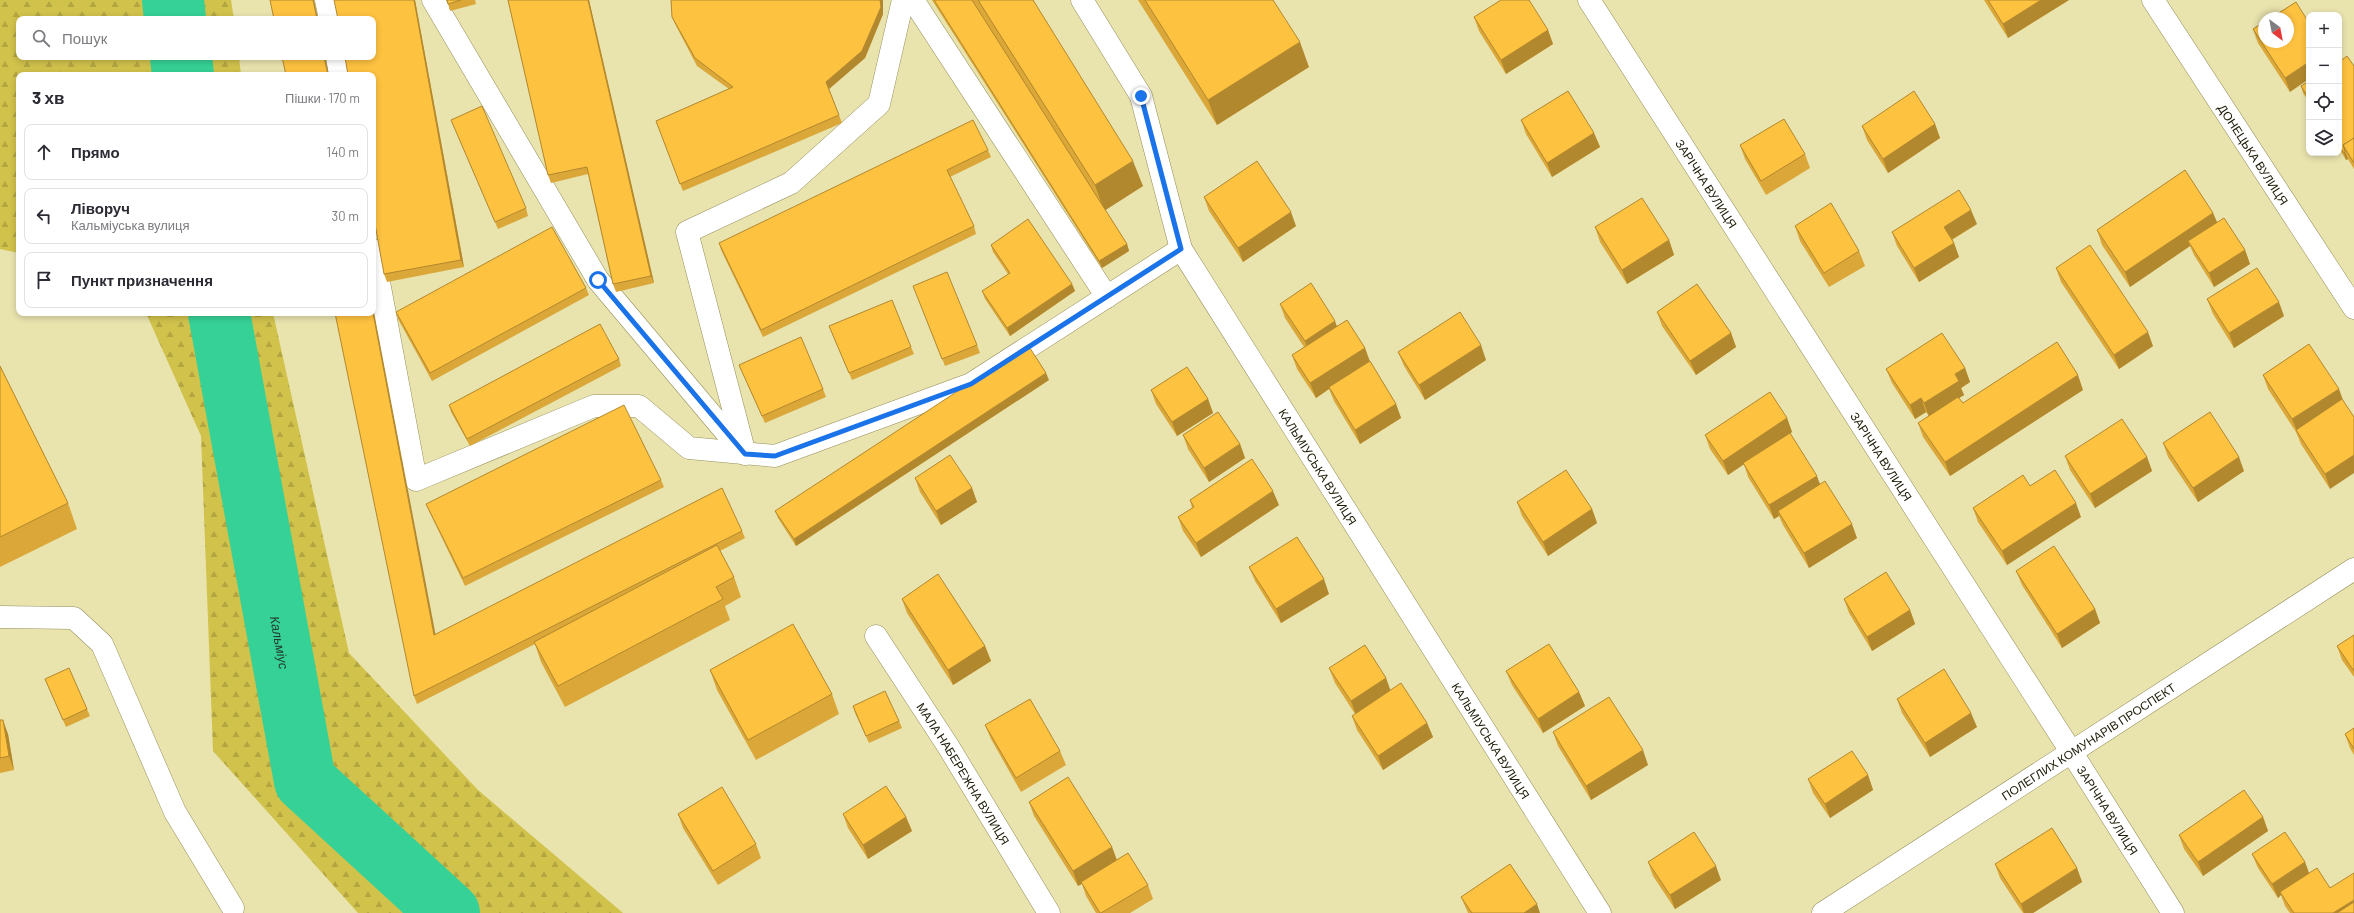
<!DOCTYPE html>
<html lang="uk">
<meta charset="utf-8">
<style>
:root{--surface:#fff;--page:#f2f2f3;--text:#2b2b33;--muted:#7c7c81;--line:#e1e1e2}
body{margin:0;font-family:Barlow,sans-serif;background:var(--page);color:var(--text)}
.controls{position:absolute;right:12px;top:12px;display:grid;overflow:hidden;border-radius:8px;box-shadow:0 2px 6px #0003}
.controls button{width:36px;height:36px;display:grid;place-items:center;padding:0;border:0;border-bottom:1px solid var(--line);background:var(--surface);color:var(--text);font:20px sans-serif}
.compass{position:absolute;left:2258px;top:12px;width:36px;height:36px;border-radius:50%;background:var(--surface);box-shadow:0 2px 6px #0003;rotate:148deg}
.stop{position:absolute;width:12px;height:12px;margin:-9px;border:3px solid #1a73e8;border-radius:50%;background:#fff}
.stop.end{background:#1a73e8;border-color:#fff;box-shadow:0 1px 4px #0008}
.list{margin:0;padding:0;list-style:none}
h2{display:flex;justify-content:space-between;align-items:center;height:52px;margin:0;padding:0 16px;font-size:17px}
h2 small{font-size:13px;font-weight:400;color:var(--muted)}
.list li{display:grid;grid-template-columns:26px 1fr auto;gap:12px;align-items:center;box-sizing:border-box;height:56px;margin:0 8px 8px;padding:0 8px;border:1px solid var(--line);border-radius:8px}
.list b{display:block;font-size:15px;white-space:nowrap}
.list p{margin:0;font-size:13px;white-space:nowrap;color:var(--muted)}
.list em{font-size:13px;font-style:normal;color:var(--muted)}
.icon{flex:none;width:22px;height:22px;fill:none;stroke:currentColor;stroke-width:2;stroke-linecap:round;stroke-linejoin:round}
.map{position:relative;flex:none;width:2354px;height:913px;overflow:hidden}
.search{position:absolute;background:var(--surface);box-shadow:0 2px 6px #0003;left:16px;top:16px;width:360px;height:44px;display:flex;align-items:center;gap:10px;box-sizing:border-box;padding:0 14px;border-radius:8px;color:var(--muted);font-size:15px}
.panel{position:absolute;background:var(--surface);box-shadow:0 2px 6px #0003;left:16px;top:72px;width:360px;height:244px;border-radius:8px}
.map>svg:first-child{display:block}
</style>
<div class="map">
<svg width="2354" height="913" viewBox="0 0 2354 913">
<defs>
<pattern id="forest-firs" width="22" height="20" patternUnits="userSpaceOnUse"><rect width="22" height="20" fill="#d1c24c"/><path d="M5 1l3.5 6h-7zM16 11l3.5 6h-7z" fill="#b3a641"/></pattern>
</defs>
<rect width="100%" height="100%" fill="#e9e3ae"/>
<g fill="url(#forest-firs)">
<polygon points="0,0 231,0 234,19 19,19 19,57 239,57 241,75 19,75 19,253 0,249"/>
<polygon points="146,313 273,313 349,653 478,790 623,913 358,913 213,751 201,436"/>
</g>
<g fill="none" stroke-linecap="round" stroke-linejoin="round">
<g stroke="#36d196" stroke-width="62">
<polyline points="173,0 175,19"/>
<polyline points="181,57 183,75"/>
<path id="s1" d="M219 313 305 781 449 913"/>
</g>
<defs>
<g id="minor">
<polyline points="326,0 330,19"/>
<polyline points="433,0 598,280 741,450"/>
<polyline points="913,0 1107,297"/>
<path id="s2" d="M1082 0 1141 96 1181 249 1600 913"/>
<path id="s3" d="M1589 0 2072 753 2173 913"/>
<path id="s4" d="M2153 0 2354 308"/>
<polyline points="337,57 340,75"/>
<polyline points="373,250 416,480 594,406 639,406 689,448 775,456 971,384 1181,249"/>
<polyline points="745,454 687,232 791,183 879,104 903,0"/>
<polyline points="0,617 74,618 102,644 175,812 233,908"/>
<path id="s5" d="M876 636 948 746 1049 913"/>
</g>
<g id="major">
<path id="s6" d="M1823 913 2354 569"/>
</g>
</defs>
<use href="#minor" stroke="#958f5c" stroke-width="23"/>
<use href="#major" stroke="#958f5c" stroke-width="23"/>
<use href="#minor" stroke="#fff" stroke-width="22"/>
<use href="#major" stroke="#fff" stroke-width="22"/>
</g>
<g fill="#daa738">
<polygon points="415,0 464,267 387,282 384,274"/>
<polygon points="447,0 475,0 476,4 450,11"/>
<polygon points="508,0 589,0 654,283 616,292 613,284 588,174 551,183 548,175"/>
<polygon points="671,0 883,0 883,14 865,58 829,89 842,123 683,191 656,121 729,89 697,66 675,24 672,17"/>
<polygon points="932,0 1033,0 1143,186 1105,210 1127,244 1129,251 1102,268"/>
<polygon points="1138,0 1273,0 1309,67 1217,125"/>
<polygon points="1984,0 2069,0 2008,38"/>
<polygon points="2296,2 2290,92 2258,43 2253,29"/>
<polygon points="1474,17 1548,30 1553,44 1506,74 1479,31"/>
<polygon points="2339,62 2354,66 2354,169 2348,159 2346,160 2339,148"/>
<polygon points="2309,81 2309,102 2303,93 2301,86"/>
<polygon points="451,120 526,208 528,216 498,229"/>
<polygon points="1521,120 1594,133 1600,147 1552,177 1526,134"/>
<polygon points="1935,124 1940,138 1888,173 1867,140 1862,126"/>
<polygon points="1740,145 1805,154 1810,168 1766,195 1745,159"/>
<polygon points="988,150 991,157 950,177 974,226 976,234 763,337 721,250 719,243"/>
<polygon points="1204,197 1296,226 1243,262 1209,211"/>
<polygon points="2213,213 2217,222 2245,250 2250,264 2214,287 2194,255 2190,246 2130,287 2102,245 2097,230"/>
<polygon points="1977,224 1952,240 1954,243 1959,257 1919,282 1897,246 1892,232"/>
<polygon points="1795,226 1859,251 1865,266 1829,287 1800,241"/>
<polygon points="1595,227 1669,240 1674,255 1627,284 1600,242"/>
<polygon points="991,245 1072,284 1075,291 1010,336 985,299 982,291 1008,274 993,252"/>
<polygon points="2056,268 2153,346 2119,369 2061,282"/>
<polygon points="586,288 589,295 432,381 398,319 396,312"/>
<polygon points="916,293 977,345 980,353 945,366"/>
<polygon points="2207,299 2284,316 2234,348 2213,314"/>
<polygon points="1280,304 1337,326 1365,348 1370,362 1396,404 1401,418 1360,444 1334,401 1329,389 1316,398 1297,369 1292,355 1304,347 1285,318"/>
<polygon points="1657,312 1731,333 1736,347 1696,375 1662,326"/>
<polygon points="829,326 911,347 914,354 852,380"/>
<polygon points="2309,344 2330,489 2301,444 2296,432 2268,389 2263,375"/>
<polygon points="1398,352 1486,360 1425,400 1404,366"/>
<polygon points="619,359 621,366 470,446 451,412 449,405"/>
<polygon points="739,365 823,389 826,397 765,423"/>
<polygon points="0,366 68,503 77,529 0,567"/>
<polygon points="1965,368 1970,382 1961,388 1964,395 1959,398 1963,403 2083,390 1950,476 1923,437 1918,423 1929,416 1926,412 1915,419 1892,383 1886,369"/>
<polygon points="1049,380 796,546 778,518 775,511"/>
<polygon points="1151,390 1208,399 1213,413 1177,436 1156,404"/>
<polygon points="1787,418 1792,432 1785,437 1820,484 1857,538 1809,568 1783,525 1779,516 1774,519 1748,477 1744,464 1728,475 1710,449 1705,435"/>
<polygon points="1183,435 1240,444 1245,458 1209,482 1188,449"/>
<polygon points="2163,443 2244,471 2198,502 2168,457"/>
<polygon points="2065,456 2147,457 2152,471 2095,508 2070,470"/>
<polygon points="915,478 972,488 977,502 941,525 920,492"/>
<polygon points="661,480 664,487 465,586 429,511 426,504"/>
<polygon points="2030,486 2081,517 2007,565 1978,522 1973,508"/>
<polygon points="1190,500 1279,505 1201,557 1183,531 1178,517 1192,508"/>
<polygon points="1517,502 1592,509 1597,523 1548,556 1522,516"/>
<polygon points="742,531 745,538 720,551 734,577 741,597 725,606 730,620 565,707 541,662 535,644 417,704 414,696 436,634"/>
<polygon points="1249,567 1329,594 1281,623 1255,581"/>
<polygon points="2016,571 2095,609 2100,623 2062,648 2022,585"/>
<polygon points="902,599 985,646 991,661 953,685 907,613"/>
<polygon points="1844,599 1910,610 1915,624 1872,651 1849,613"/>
<polygon points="2354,635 2354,677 2342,660 2337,646"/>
<polygon points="1329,668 1386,678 1390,690 1427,723 1433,737 1383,770 1357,730 1352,716 1355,714 1335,683"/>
<polygon points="710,670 832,694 839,714 756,760 717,690"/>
<polygon points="1506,671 1579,692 1585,706 1543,733 1512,685"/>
<polygon points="45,679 87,709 90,716 66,727"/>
<polygon points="1897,699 1977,727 1930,757 1902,713"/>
<polygon points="853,706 899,721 902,728 869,743 855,713"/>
<polygon points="0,720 8,734 14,770 0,773"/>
<polygon points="985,725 1060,751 1066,765 1021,792 991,739"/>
<polygon points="2354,728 2354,755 2350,748 2345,734"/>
<polygon points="1553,732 1648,765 1591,800 1558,746"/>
<polygon points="1868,775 1873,790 1830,818 1813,793 1808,779"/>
<polygon points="1029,802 1112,847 1117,860 1148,885 1153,899 1130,913 1096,913 1086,896 1082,884 1078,886 1034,816"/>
<polygon points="678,814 756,844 761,858 718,885 683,828"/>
<polygon points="843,814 906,817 912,831 868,859 848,828"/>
<polygon points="2263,817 2268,831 2203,876 2184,849 2179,835"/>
<polygon points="2252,854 2305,862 2309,873 2330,888 2354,913 2290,913 2285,906 2281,895 2278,898 2258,868"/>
<polygon points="1648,862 1721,880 1675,909 1653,876"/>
<polygon points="1995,864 2077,868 2082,882 2033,913 2023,913 2000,878"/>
<polygon points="1461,897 1540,913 1468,913"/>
</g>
<g fill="#b2882e">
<polygon points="313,0 314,0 318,19 317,19"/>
<polygon points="414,0 415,0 464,267 461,260"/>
<polygon points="588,0 589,0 654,283 651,276"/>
<polygon points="880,0 883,0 883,14 865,58 829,89 826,82"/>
<polygon points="2041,0 2069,0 2008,38 2003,24"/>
<polygon points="1548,30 1553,44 1506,74 1501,60"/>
<polygon points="1300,42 1309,67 1217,125 1208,100"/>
<polygon points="324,57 325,57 329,75 328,75"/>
<polygon points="2309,62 2309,79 2290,92 2285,78"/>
<polygon points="1935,124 1940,138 1888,173 1883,159"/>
<polygon points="1594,133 1600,147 1552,177 1547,163"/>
<polygon points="2345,152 2348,159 2346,160 2344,153"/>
<polygon points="1133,161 1143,186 1104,211 1095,185"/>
<polygon points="1971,210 1977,224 1949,241 1944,227"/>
<polygon points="1291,212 1296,226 1243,262 1238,248"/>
<polygon points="2213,213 2219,227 2188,241 2190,246 2130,287 2125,272"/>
<polygon points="1669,240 1674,255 1627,284 1622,270"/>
<polygon points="1954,243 1959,257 1919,282 1914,268"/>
<polygon points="1127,244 1129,251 1102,268 1099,261"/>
<polygon points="2245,250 2250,264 2214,287 2209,273"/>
<polygon points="1072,284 1075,291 1010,336 1007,328"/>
<polygon points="2279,302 2284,316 2234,348 2229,333"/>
<polygon points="373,307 437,642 434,635 373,313"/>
<polygon points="1335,321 1340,335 1310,356 1305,341"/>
<polygon points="2148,332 2153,346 2119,369 2114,355"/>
<polygon points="1731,333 1736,347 1696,375 1690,361"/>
<polygon points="1481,345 1486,360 1425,400 1419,385"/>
<polygon points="1365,348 1370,362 1329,387 1329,389 1316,398 1310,383"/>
<polygon points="1965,368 1970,382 1961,388 1964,395 1929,417 1924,403 1955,374"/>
<polygon points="1046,373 1049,380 796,546 794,539"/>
<polygon points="2078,375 2083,390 1950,476 1945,462"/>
<polygon points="2339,389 2344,403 2297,431 2292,419"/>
<polygon points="1921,398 1926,412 1915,419 1910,405"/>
<polygon points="1208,399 1213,413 1177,436 1172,422"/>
<polygon points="1396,404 1401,418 1360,444 1355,430"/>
<polygon points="1787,418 1792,432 1728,475 1723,461"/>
<polygon points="1240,444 1245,458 1209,482 1204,468"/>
<polygon points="2354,455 2354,473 2330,489 2325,474"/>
<polygon points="2147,457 2152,471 2095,508 2090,494"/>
<polygon points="2239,457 2244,471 2198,502 2193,488"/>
<polygon points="1817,476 1822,490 1778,511 1779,516 1774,519 1769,505"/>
<polygon points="972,488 977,502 941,525 936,511"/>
<polygon points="1273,491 1279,505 1201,557 1196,543"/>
<polygon points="2076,503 2081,517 2007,565 2002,551"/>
<polygon points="1592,509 1597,523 1548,556 1543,542"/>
<polygon points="1852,524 1857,538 1809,568 1804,553"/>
<polygon points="1324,579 1329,594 1281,623 1276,609"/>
<polygon points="2095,609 2100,623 2062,648 2057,634"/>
<polygon points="1910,610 1915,624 1872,651 1867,637"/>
<polygon points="985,646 991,661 953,685 948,670"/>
<polygon points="1386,678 1391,692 1356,715 1351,701"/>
<polygon points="1579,692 1585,706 1543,733 1538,719"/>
<polygon points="1971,713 1977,727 1930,757 1925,743"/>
<polygon points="3,720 8,734 14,770 9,756"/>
<polygon points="1427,723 1433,737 1383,770 1378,756"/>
<polygon points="1643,750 1648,765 1591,800 1586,786"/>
<polygon points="1868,775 1873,790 1830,818 1825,804"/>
<polygon points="906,817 912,831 868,859 863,845"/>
<polygon points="2263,817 2268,831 2203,876 2198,862"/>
<polygon points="1112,847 1117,861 1078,886 1073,871"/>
<polygon points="2305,862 2310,876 2280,892 2281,895 2278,898 2272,884"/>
<polygon points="1716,866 1721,880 1675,909 1670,895"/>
<polygon points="2077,868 2082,882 2033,913 2024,913 2021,904"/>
<polygon points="2354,900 2354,913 2333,913"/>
<polygon points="1537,904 1540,913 1524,913"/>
</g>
<g fill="#fec241" stroke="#b2882e">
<polygon points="270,0 313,0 317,19 274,19"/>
<polygon points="334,0 414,0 461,260 384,274 373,213 373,75 348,75 345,57 373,57 373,19 338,19"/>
<polygon points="447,0 461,0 448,4"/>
<polygon points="508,0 588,0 651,276 613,284 587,167 548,175"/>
<polygon points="671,0 880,0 881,7 862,51 826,82 839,115 680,184 656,121 733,87 695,58 672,17"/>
<polygon points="934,0 972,0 1127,244 1099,261"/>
<polygon points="978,0 1033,0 1133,161 1095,185"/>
<polygon points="1145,0 1273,0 1300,42 1208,100"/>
<polygon points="1501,0 1529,0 1548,30 1501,60 1474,17"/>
<polygon points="1988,0 2041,0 2003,24"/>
<polygon points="2296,2 2309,23 2309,62 2285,78 2253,29 2264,22 2264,42 2288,42 2288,18 2271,18"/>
<polygon points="2347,56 2354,66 2354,138 2343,145 2345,152 2344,153 2339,145 2339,62"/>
<polygon points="282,57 324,57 328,75 286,75"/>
<polygon points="2309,81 2309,99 2301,86"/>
<polygon points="1568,91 1594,133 1547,163 1521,120"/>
<polygon points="1914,91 1935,124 1883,159 1862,126"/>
<polygon points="482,106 526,208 495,222 451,120"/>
<polygon points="1784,119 1805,154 1761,181 1740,145"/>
<polygon points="973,120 988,150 947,170 974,226 761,330 719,243"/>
<polygon points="2354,138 2354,163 2343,145"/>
<polygon points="1257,161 1291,212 1238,248 1204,197"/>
<polygon points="2185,170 2213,213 2125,272 2097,230"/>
<polygon points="1959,190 1971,210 1944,227 1954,243 1914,268 1892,232"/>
<polygon points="1642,198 1669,240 1622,270 1595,227"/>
<polygon points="1831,203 1859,251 1824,273 1795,226"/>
<polygon points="2224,218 2245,250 2209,273 2188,241"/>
<polygon points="1028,219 1072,284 1007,328 982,291 1010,273 991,245"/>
<polygon points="552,227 586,288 430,373 396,312"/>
<polygon points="2090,245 2148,332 2114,355 2056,268"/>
<polygon points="2257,268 2279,302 2229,333 2207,299"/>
<polygon points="947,272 977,345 942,359 913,286"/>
<polygon points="1311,283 1335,321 1305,341 1280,304"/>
<polygon points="1697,284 1731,333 1690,361 1657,312"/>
<polygon points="892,300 911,347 849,373 829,326"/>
<polygon points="1460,312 1481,345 1419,385 1398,352"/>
<polygon points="335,313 373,313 434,635 722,488 742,531 414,696"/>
<polygon points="1347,320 1365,348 1310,383 1292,355"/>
<polygon points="600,324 619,359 467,439 449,405"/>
<polygon points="1942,333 1965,368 1955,374 1959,381 1924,403 1921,398 1910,405 1886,369"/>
<polygon points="801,337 823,389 762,416 739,365"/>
<polygon points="2057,342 2078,375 1945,462 1918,423 1958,397 1963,403"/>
<polygon points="2309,344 2339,389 2292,419 2263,375"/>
<polygon points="1028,345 1046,373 794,539 775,511"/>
<polygon points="1370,361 1396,404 1355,430 1329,387"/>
<polygon points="0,366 68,503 0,537"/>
<polygon points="1187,367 1208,399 1172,422 1151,390"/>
<polygon points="1770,392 1787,418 1723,461 1705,435"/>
<polygon points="2342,399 2354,417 2354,455 2325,474 2296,430"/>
<polygon points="624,405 661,480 463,578 426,504"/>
<polygon points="1218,412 1240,444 1204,468 1183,435"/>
<polygon points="2210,412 2239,457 2193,488 2163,443"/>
<polygon points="2122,419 2147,457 2090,494 2065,456"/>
<polygon points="1790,433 1817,476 1769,505 1743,463"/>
<polygon points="950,455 972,488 936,511 915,478"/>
<polygon points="1252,459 1273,491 1196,543 1178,517 1194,507 1190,500"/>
<polygon points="1566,470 1592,509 1543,542 1517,502"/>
<polygon points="2055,470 2076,503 2002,551 1973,508 2023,475 2030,486"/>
<polygon points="1825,481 1852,524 1804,553 1778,511"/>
<polygon points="1297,537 1324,579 1276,609 1249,567"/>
<polygon points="717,545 734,577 716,587 723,599 558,686 534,642"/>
<polygon points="2054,546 2095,609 2057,634 2016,571"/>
<polygon points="1886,572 1910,610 1867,637 1844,599"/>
<polygon points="938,574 985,646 948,670 902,599"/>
<polygon points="793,624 832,694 748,740 710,670"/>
<polygon points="2354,635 2354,671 2337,646"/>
<polygon points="1549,644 1579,692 1538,719 1506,671"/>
<polygon points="1365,645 1386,678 1351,701 1329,668"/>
<polygon points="69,668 87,709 63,720 45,679"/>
<polygon points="1944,669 1971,713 1925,743 1897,699"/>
<polygon points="1401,683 1427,723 1378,756 1352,716"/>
<polygon points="885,691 899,721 866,736 853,706"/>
<polygon points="1609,697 1643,750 1586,786 1553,732"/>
<polygon points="1030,699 1060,751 1016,778 985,725"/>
<polygon points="0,720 3,720 9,756 0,758"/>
<polygon points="2354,728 2354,749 2345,734"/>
<polygon points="1852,751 1868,775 1825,804 1808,779"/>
<polygon points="1068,777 1112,847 1073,871 1029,802"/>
<polygon points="886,786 906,817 863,845 843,814"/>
<polygon points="722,787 756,844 713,871 678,814"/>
<polygon points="2244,790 2263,817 2198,862 2179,835"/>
<polygon points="2052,828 2077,868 2021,904 1995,864"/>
<polygon points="1694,832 1716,866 1670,895 1648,862"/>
<polygon points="2285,832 2305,862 2272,884 2252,854"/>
<polygon points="1128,853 1148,885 1101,913 1100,913 1081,882"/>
<polygon points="1510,864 1537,904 1524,913 1472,913 1461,897"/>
<polygon points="2317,868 2330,888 2354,873 2354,900 2333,913 2294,913 2280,892"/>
<polygon points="2354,902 2354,913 2337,913"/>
</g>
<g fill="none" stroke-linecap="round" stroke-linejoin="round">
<polyline stroke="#1a73e8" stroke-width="5" points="598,280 745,454 775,456 971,384 1181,249 1141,96"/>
</g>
<g text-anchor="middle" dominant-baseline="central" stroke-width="3" stroke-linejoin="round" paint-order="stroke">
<g font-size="12" fill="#1e1b07" stroke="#fff">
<text stroke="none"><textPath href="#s4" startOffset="184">ДОНЕЦЬКА ВУЛИЦЯ</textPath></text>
<text stroke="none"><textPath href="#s3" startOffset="218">ЗАРІЧНА ВУЛИЦЯ</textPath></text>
<text stroke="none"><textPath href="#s3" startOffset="542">ЗАРІЧНА ВУЛИЦЯ</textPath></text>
<text stroke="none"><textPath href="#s2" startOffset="528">КАЛЬМІУСЬКА ВУЛИЦЯ</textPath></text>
<text stroke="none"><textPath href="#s2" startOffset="852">КАЛЬМІУСЬКА ВУЛИЦЯ</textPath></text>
<text stroke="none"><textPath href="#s6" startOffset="316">ПОЛЕГЛИХ КОМУНАРІВ ПРОСПЕКТ</textPath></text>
<text stroke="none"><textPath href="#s5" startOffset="163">МАЛА НАБЕРЕЖНА ВУЛИЦЯ</textPath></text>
<text stroke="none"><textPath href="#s3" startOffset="962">ЗАРІЧНА ВУЛИЦЯ</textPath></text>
</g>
<g font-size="13" font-style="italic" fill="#223a2f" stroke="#fff">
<text stroke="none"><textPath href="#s1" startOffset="335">Кальміус</textPath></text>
</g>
</g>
</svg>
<div class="controls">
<button>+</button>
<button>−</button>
<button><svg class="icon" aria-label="locate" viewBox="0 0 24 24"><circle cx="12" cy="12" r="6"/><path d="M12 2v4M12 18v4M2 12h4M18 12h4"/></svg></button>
<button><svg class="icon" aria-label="layers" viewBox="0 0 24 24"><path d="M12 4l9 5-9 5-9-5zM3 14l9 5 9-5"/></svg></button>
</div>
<svg class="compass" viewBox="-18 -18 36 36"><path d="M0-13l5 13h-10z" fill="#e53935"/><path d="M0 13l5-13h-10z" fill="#7c7c81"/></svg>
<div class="stop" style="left:598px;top:280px"></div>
<div class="stop end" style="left:1141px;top:96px"></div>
<div class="search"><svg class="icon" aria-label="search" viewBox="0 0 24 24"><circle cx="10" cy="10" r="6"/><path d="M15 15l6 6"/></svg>Пошук</div>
<section class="panel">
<h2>3 хв<small>Пішки · 170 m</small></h2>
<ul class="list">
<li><svg class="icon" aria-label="ahead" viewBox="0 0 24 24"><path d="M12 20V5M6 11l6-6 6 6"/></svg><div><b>Прямо</b></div><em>140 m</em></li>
<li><svg class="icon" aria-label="left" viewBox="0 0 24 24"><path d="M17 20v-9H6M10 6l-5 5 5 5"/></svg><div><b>Ліворуч</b><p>Кальміуська вулиця</p></div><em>30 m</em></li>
<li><svg class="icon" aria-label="arrive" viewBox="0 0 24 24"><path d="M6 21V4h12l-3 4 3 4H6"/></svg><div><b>Пункт призначення</b></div></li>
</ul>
</section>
</div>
